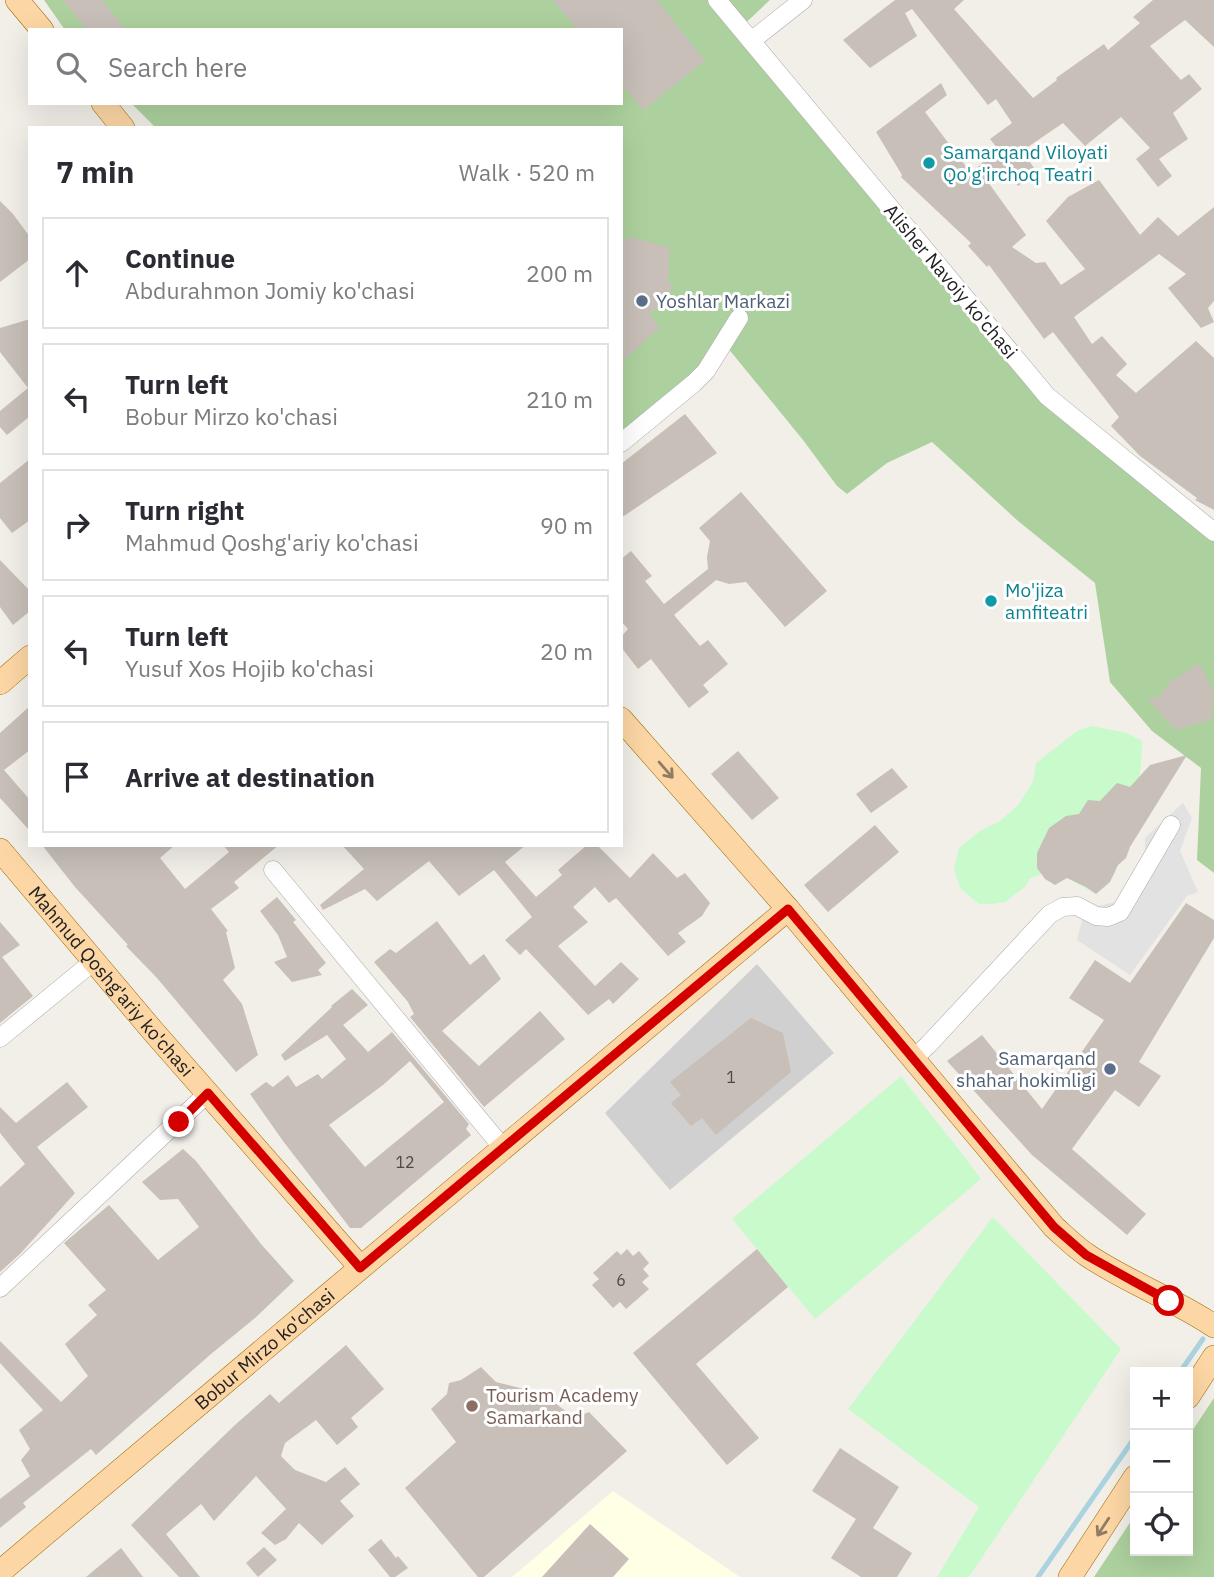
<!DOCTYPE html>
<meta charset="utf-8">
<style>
:root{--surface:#fff;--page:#f7f7f7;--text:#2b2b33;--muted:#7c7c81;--line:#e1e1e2}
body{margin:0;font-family:"IBM Plex Sans",sans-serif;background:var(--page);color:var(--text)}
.controls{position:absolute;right:21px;bottom:21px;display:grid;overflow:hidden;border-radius:0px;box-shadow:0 7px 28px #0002}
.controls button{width:63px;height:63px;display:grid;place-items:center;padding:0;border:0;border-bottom:2px solid var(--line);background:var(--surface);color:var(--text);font:35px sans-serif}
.stop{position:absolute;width:21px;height:21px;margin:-16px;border:5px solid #d40000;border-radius:50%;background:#fff}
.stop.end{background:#d40000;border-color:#fff;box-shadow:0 2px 7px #0008}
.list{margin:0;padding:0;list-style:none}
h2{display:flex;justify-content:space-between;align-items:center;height:91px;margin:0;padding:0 28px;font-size:30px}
h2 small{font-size:23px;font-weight:400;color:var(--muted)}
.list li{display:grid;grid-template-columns:46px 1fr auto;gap:21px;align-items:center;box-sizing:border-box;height:112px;margin:0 14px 14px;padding:0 14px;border:2px solid var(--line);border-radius:0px}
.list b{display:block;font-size:26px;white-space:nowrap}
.list p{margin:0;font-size:23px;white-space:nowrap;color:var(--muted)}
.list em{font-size:23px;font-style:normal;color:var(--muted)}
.icon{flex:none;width:38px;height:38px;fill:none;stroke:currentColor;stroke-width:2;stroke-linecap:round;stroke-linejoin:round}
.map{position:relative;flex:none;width:1214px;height:1577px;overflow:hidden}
.search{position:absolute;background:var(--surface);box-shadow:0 7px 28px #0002;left:28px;top:28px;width:595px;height:77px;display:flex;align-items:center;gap:18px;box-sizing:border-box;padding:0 24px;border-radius:0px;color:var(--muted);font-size:26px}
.panel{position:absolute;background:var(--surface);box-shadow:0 7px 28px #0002;left:28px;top:126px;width:595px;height:721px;border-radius:0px}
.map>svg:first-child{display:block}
</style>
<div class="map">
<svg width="1214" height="1577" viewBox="0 0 1214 1577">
<rect width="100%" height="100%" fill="#f2efe9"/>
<polygon fill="#ffffe5" points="613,1491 740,1577 512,1577"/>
<polygon fill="#d0d0d0" points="757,964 834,1053 670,1190 605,1113"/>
<g fill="#add19e">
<polygon points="44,0 770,0 736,32 1046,395 1214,534 1214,873 1197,860 1201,768 1152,731 1110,682 1095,583 1018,521 932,442 887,463 847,494 837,486 803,440 727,347 621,433 621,128 156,128 131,103 621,103 621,30 65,30"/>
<polygon points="1214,1398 1214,1577 1094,1577 1135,1515 1135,1551 1188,1551 1188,1437"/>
</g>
<g fill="#c8facc">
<polygon points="1091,726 1127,733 1142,741 1141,764 1137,796 1125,827 1115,873 1096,894 1067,878 1043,873 1029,879 1026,886 1005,902 991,904 979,904 960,888 954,869 959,848 980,831 1000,821 1018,805 1033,782 1036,763 1077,731"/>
<path d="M901 1076C927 1111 956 1144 981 1179L815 1319 732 1219Z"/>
<polygon points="993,1217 1121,1349 969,1577 937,1577 979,1507 848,1409"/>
</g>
<polygon fill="#e2e2e2" points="1183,803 1192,818 1180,851 1198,892 1187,896 1130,975 1077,940 1085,909 1115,902 1145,856 1145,838"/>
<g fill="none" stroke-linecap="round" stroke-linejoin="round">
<g stroke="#aad3df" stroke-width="5">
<polyline points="1180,1372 1203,1339"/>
<polyline points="1038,1577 1135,1437"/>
</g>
</g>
<g fill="#c7bfb8" fill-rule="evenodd">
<polygon points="63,0 102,0 126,30 87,30"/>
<polygon points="553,0 657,0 705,61 643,110 621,84 621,30 577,30"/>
<polygon points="895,0 964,0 954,9 1033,98 1057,80 1056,78 1104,44 1108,50 1140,23 1133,17 1153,0 1214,0 1214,47 1185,20 1150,46 1181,80 1189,74 1202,89 1173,113 1188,139 1159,159 1172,176 1158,187 1136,159 1150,148 1121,117 1085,146 1063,123 1022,151 1037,172 1018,186 1005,169 988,182 1026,235 1012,247 1036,263 1045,262 1061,285 1085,269 1046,221 1068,197 1099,180 1140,235 1158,217 1178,236 1214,207 1214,301 1208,308 1214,322 1201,328 1168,288 1186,274 1159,254 1074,317 1092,344 1102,336 1127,364 1116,375 1136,393 1196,341 1214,358 1214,510 1195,500 1197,498 1140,456 1111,426 1119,417 1053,332 1044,339 989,265 987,267 968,246 971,243 901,177 902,175 876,132 941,83 947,95 925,112 971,173 998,149 990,139 1012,123 996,99 988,105 912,9 905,13 917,36 870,68 843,40"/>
<polygon points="0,201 13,214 30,237 30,259 0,282"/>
<polygon points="632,237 670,248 668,280 674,288 662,297 662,305 649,314 660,327 621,363 621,242"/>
<polygon points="30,319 30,416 7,435 0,427 0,411 28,388 0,352 0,328"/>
<polygon points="685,414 717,453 621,518 621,464"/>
<polygon points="30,459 30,520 12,533 0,518 0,483"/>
<polygon points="741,492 827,591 785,627 746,582 729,584 716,580 674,615 700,646 708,640 728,664 703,685 709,692 689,708 651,659 638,669 621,647 621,637 628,629 621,621 621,559 631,551 652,576 645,581 664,604 708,569 707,557 710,541 699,528"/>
<polygon points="0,560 30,591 30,611 13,625 0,607"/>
<polygon points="1199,663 1214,694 1211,720 1176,730 1148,700 1161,695 1170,682"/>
<polygon points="30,706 30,750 4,770 30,800 30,831 0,798 0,733"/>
<polygon points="738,751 779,798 752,820 711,774"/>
<polygon points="1187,755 1130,847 1126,858 1118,865 1110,882 1096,894 1086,887 1067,878 1055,885 1045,879 1037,868 1037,853 1049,828 1066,816 1079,814 1088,800 1100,801 1117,783 1130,787 1150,765"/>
<polygon points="892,768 908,787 871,813 856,794"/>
<polygon points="875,825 899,852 828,912 804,885"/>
<polygon points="42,845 175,845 160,858 185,889 229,852 223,845 279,845 234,882 239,888 211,909 228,931 226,932 235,968 223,980 242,1004 258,1055 236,1072 157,978 126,946 128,945 75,887"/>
<polygon points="342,845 526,845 505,862 536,897 562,875 558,870 587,845 597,845 630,878 653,853 677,878 685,873 710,903 702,916 678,933 686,942 668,956 616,898 609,903 595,887 573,907 588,922 558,946 595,986 621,962 639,979 613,1004 609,999 588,1015 526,949 520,955 505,940 532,917 494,870 459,896 429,861 377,901 365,889 323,910 320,905 364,869"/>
<polygon points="277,897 296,920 293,922 326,963 318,970 322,975 292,982 274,962 287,957 278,935 260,911"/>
<polygon points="1186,903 1214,920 1214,938 1139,1062 1161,1076 1139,1107 1115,1090 1072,1149 1146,1214 1127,1235 1032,1155 947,1061 982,1035 1042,1109 1104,1020 1069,998 1095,960 1130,983"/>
<polygon points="437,921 470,965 484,954 501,979 442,1031 479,1066 540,1011 565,1039 484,1107 410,1017 414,1014 408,1002 374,962 390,949 396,953"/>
<polygon points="0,922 20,945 2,957 33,996 0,1023"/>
<path d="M352 989 368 1005 343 1025 368 1052 392 1032 469 1124 466 1129 471 1135 361 1228H350L283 1141 250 1094 266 1082 273 1087 288 1075 296 1087 318 1074 322 1079 346 1059 327 1035 285 1061 281 1055 332 1007 331 1006ZM410 1061 444 1102 365 1167 329 1125 383 1085Z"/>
<polygon points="751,1018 783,1033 791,1072 716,1135 702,1118 691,1126 671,1103 681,1095 670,1082"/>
<polygon points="67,1082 88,1107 37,1147 75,1193 20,1254 0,1272 0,1187 25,1164 0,1133 0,1107 16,1123"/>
<polygon points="183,1149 196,1161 261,1244 294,1281 255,1318 211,1354 96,1455 91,1449 23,1503 26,1507 0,1528 0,1499 30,1476 21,1460 30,1449 19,1430 43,1410 0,1363 0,1341 61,1402 88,1376 65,1344 97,1315 88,1305 106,1290 64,1243 109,1205 158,1260 199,1227 178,1199 160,1200 142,1182"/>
<polygon points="627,1249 633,1256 639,1251 649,1263 643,1269 649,1276 642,1282 649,1289 626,1309 620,1302 613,1308 592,1285 599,1279 593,1273 617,1251 621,1255"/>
<polygon points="757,1249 788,1287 696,1364 759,1438 727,1465 633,1353"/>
<polygon points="346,1345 384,1389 351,1418 358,1427 337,1445 316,1420 285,1443 281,1456 295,1470 326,1482 345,1467 360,1484 340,1501 354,1516 322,1545 299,1523 286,1539 275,1545 261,1533 286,1509 256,1476 214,1521 201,1504 166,1534 200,1577 179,1577 131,1525 235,1425 270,1394 279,1403"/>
<polygon points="481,1367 496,1382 544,1394 574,1418 589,1412 627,1451 484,1577 478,1577 405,1488 456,1442 431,1409 447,1394 449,1383 461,1380"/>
<polygon points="840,1448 899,1487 873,1528 912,1553 897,1577 861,1577 831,1558 856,1519 812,1491"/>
<polygon points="590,1524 629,1559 613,1577 542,1577"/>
<polygon points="381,1539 396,1558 398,1556 408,1568 395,1577 390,1577 368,1550"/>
<polygon points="264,1547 277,1560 258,1577 246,1563"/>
<polygon points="121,1548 143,1577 86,1577"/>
</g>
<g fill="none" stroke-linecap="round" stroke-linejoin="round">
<defs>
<g id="minor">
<polyline points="717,0 1047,396 1214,532"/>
<polyline points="751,41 803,0"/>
<polyline points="621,443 694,383 706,371 739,318"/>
<polyline points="273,870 503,1148"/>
<polyline points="0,1038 94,961"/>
<polyline points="913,1059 928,1045 1050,914 1063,907 1077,906 1096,916 1108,917 1120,912 1171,825"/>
<polyline points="0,1288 208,1093"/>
</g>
<g id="major">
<polyline points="17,0 42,30"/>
<polyline points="103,103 123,128"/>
<polyline points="0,683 30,657"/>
<path d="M621 719 788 909 1054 1227C1064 1236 1075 1247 1087 1255 1127 1282 1174 1299 1214 1326"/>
<path id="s1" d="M0 850 152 1030 360 1267"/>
<polyline points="1188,1397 1214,1357"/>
<path id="s2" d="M0 1572 327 1296 788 909"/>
<polyline points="1070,1577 1135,1477"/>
</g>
</defs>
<use href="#minor" stroke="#a9a9a9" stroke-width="19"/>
<use href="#major" stroke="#a06b00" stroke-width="24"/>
<use href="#minor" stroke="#fff" stroke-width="18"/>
<use href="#major" stroke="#fcd6a4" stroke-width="23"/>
</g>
<defs><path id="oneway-shaft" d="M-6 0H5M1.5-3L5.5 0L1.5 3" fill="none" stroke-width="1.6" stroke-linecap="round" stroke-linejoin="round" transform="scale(1.75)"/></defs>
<g stroke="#8f7c63">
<use href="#oneway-shaft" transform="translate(666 770) rotate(49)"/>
<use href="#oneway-shaft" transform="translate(1103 1527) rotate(123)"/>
</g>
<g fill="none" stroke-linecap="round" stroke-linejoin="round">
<polyline stroke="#d40000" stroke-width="9" points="179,1122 208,1093 360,1268 788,909 1054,1227 1086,1255 1169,1301"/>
</g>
<g fill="#0f9aa8" stroke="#fff" stroke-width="2.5">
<circle cx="929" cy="163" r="7"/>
<circle cx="991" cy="601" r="7"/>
</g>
<g fill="#5c6f8a" stroke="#fff" stroke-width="2.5">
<circle cx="642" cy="301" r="7"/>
<circle cx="1110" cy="1069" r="7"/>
</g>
<circle fill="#8d6e63" stroke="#fff" stroke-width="2.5" cx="472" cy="1406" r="7"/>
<g text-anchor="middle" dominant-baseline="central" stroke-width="6" stroke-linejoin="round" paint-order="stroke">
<g font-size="16" fill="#4b4948">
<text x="731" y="1077">1</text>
<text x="405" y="1162">12</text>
<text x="621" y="1280">6</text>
</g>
<g font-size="19" fill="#0d838f" stroke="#fff" text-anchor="start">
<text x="943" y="152">Samarqand Viloyati<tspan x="943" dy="22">Qo'g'irchoq Teatri</tspan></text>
<text x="1005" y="590">Mo'jiza<tspan x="1005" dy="22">amfiteatri</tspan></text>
</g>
<g font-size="19" fill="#222" stroke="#fff">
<text transform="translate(951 281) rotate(50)">Alisher Navoiy ko'chasi</text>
<text stroke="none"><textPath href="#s1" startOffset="172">Mahmud Qoshg'ariy ko'chasi</textPath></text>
<text stroke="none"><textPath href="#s2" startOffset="346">Bobur Mirzo ko'chasi</textPath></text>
</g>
<g font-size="19" fill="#4e5e75" stroke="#fff" text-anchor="start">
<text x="656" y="301">Yoshlar Markazi</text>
<text x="1096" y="1058" text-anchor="end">Samarqand<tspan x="1096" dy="22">shahar hokimligi</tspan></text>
</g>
<g font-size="19" fill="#785e54" stroke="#fff" text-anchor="start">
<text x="486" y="1395">Tourism Academy<tspan x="486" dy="22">Samarkand</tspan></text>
</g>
</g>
</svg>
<div class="controls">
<button>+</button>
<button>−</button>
<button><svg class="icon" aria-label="locate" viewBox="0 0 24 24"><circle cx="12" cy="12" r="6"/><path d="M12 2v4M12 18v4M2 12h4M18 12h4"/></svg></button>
</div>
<div class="stop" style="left:1169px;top:1301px"></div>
<div class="stop end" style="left:179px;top:1122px"></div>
<div class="search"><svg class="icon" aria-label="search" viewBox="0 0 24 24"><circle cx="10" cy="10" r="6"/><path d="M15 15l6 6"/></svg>Search here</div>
<section class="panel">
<h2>7 min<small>Walk · 520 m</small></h2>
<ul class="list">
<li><svg class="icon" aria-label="ahead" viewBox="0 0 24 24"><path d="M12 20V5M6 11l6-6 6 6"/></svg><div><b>Continue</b><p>Abdurahmon Jomiy ko'chasi</p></div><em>200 m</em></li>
<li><svg class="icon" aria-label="left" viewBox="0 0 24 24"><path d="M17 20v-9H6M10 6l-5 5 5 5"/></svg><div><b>Turn left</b><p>Bobur Mirzo ko'chasi</p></div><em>210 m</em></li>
<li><svg class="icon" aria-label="right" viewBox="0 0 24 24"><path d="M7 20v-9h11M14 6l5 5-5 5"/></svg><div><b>Turn right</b><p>Mahmud Qoshg'ariy ko'chasi</p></div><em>90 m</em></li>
<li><svg class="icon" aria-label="left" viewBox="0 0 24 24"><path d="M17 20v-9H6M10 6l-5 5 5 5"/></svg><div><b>Turn left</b><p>Yusuf Xos Hojib ko'chasi</p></div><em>20 m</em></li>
<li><svg class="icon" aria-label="arrive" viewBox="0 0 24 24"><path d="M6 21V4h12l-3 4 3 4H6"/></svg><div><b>Arrive at destination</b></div></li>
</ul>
</section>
</div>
